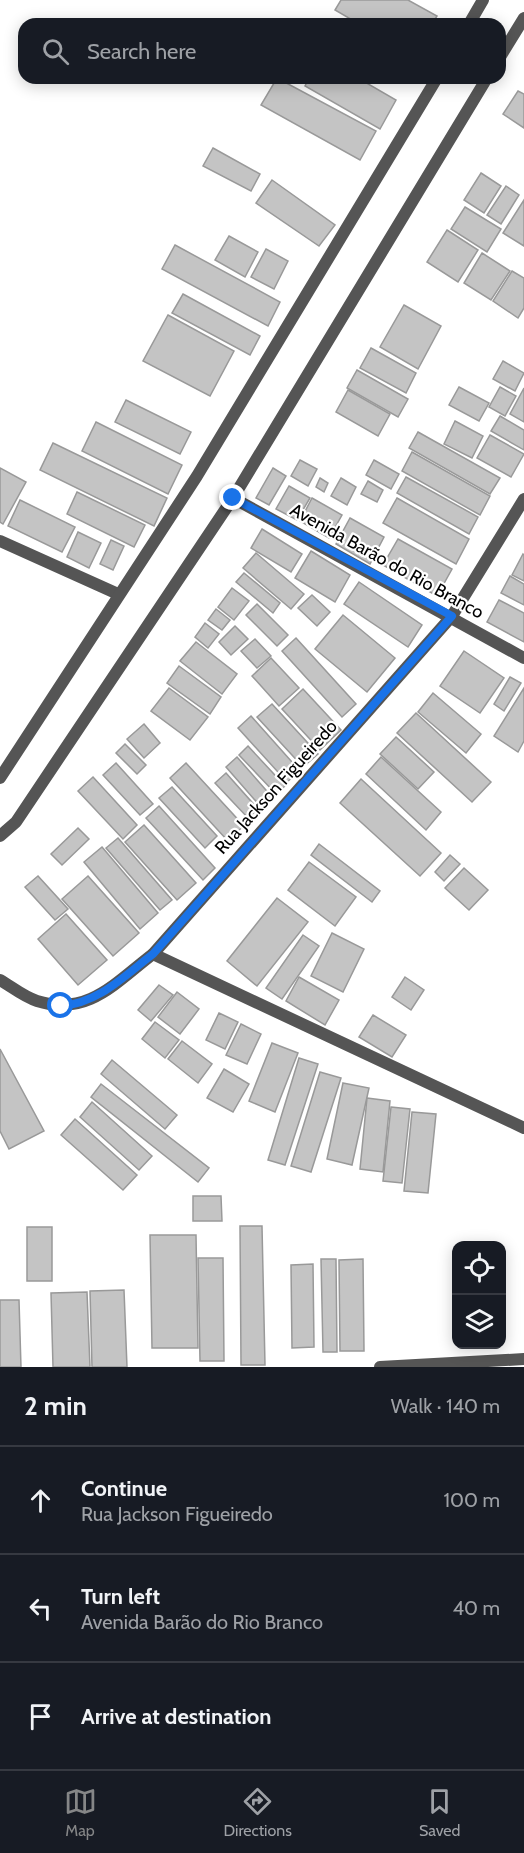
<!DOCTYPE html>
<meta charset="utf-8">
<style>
:root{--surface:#171b24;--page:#242831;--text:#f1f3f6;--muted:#9ea1a6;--line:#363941;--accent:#858687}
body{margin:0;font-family:Cabin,sans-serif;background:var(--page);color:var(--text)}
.controls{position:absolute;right:18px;bottom:18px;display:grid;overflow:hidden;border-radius:12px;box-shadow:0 3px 15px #0003}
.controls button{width:54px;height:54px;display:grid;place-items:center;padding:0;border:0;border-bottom:2px solid var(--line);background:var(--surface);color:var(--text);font:30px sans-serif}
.stop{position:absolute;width:18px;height:18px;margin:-14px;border:4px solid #1a73e8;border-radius:50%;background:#fff}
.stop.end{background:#1a73e8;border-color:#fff;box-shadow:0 2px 6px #0008}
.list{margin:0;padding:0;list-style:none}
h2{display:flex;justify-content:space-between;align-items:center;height:78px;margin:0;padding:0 24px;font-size:26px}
h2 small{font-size:20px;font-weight:400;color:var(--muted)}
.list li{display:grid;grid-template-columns:39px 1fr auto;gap:18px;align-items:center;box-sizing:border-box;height:108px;padding:0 24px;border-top:2px solid var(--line)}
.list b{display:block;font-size:22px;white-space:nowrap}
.list p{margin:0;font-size:20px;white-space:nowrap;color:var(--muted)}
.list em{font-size:20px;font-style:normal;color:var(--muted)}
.icon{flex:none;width:33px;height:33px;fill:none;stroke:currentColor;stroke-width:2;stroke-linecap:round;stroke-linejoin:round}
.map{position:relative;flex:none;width:524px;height:1367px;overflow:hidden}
.search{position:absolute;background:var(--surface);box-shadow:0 3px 15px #0003;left:18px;right:18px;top:18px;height:66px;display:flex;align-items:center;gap:15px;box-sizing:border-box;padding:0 21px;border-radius:18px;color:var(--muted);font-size:22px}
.sheet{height:402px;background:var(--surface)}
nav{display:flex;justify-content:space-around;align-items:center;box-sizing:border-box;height:84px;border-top:2px solid var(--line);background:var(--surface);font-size:16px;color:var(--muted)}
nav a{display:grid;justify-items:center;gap:3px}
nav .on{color:var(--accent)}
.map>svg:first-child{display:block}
</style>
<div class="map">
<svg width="524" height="1367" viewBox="0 0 524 1367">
<rect width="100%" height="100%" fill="#fff"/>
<g fill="#c4c4c4" stroke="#999" stroke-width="1.5">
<polygon points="341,0 408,0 437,16 432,24 359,24 335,10"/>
<polygon points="277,78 376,131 360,160 261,105"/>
<polygon points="309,78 358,78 396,100 380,129 305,86"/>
<polygon points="518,91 524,94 524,128 503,114"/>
<polygon points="213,148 260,174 251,191 203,166"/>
<polygon points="481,173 501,186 484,213 464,200"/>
<polygon points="272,180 335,225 319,246 256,203"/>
<polygon points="506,186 519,195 501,224 487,215"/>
<polygon points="524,200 524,246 503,233"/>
<polygon points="465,207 501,229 487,252 451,229"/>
<polygon points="447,230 478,250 458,282 427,262"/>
<polygon points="229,236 258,252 245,277 215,260"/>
<polygon points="175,245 280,302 268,326 162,269"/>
<polygon points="266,249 288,261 274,289 251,277"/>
<polygon points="482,253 510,271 491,300 464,283"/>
<polygon points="512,271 524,278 524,308 518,318 493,301"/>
<polygon points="183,294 260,336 250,355 172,313"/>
<polygon points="404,305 441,326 418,369 380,347"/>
<polygon points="168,315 234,351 210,396 143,361"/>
<polygon points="371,348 416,373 406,393 360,368"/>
<polygon points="503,361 524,373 515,391 493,379"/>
<polygon points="357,370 408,399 398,417 347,388"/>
<polygon points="459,387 489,403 479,421 449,405"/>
<polygon points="500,387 516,396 505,416 489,407"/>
<polygon points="524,388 524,422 510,414"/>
<polygon points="348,390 390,414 378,436 336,412"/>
<polygon points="126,400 191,432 180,454 115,422"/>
<polygon points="500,416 524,430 524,450 491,431"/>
<polygon points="455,421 483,436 472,458 444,444"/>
<polygon points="96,422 182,465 168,494 82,451"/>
<polygon points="418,432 500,478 490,494 409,448"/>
<polygon points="490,435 524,454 511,477 477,458"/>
<polygon points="53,443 167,498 154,526 40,470"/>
<polygon points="412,452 490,496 480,515 402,471"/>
<polygon points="300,460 317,469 308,486 291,476"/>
<polygon points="374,460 399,474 391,489 366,475"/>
<polygon points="0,468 26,482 3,524 0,522"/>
<polygon points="273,468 286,476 269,505 256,498"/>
<polygon points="406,477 478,517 469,534 397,493"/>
<polygon points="320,478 328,483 324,492 316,487"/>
<polygon points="341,478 356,487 347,505 331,496"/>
<polygon points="368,481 383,490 377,502 361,494"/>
<polygon points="289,486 310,498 297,520 276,509"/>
<polygon points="77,492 145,525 134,547 67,514"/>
<polygon points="312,498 342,515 329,538 300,521"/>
<polygon points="397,498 469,539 456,564 383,523"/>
<polygon points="20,500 75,527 62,552 8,526"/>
<polygon points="350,518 384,537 370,564 336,544"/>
<polygon points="262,529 302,554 291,572 251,548"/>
<polygon points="78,532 101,543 89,568 67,557"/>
<polygon points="398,539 452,569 437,596 383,565"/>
<polygon points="111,540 124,546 113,570 100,564"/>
<polygon points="311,551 350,575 335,602 295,578"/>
<polygon points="256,553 304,594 291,609 243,568"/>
<polygon points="523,554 524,555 524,581 512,575"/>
<polygon points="244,573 280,603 273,613 236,582"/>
<polygon points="510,576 524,584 524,605 501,593"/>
<polygon points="359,582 422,625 408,647 344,604"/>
<polygon points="232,588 249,601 234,620 218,607"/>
<polygon points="312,595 330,612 317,626 298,608"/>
<polygon points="499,600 524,613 524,642 487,622"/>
<polygon points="257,604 288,635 277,646 246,615"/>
<polygon points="216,609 230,620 222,630 208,620"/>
<polygon points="343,615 395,658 367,692 315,649"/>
<polygon points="205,623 219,634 208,648 195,637"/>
<polygon points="235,626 248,639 231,655 219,642"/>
<polygon points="296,638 356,704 342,717 282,651"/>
<polygon points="255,639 271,656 257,668 241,651"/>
<polygon points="196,642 237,674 222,694 180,661"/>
<polygon points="464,651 504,678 480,713 440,686"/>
<polygon points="271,658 299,688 279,706 252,676"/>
<polygon points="179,666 221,697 210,714 167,683"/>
<polygon points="510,677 521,683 504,711 494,704"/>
<polygon points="169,688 208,717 190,740 151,711"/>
<polygon points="524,688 524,741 518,752 494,736"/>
<polygon points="303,689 341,730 320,750 282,709"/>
<polygon points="433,693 481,734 466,753 418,712"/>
<polygon points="272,704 318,754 303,767 257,717"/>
<polygon points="416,713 491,782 472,802 397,733"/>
<polygon points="251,716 300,771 287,782 238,728"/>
<polygon points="144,724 160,743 144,758 127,739"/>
<polygon points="396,737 434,772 418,789 380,754"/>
<polygon points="125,744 146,765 137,774 116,753"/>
<polygon points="248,746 285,786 276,794 239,755"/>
<polygon points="237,757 272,797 261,807 226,767"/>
<polygon points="381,757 441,812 426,830 366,774"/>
<polygon points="116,763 153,804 140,815 103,775"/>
<polygon points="186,763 244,826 227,840 170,778"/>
<polygon points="226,773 258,809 248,818 215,783"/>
<polygon points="93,777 137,825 123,839 78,791"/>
<polygon points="361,779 441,853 420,876 340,803"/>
<polygon points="172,787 217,836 205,848 159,798"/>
<polygon points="159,806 215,868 203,880 146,818"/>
<polygon points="144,825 196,883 177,900 125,842"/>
<polygon points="78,828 89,839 62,865 51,854"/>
<polygon points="118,838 172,900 160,910 106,848"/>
<polygon points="319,844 380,891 372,902 311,855"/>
<polygon points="102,847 158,913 140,929 84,862"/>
<polygon points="450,855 460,864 444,881 435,872"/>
<polygon points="309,862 356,897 335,926 288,890"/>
<polygon points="464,868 488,890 469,910 445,888"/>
<polygon points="38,876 68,909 55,920 25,887"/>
<polygon points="88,876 139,933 113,956 62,899"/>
<polygon points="277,898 308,922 257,986 227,961"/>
<polygon points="66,914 107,960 78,985 38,939"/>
<polygon points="332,933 364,949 343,992 311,976"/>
<polygon points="303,935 319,946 282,999 266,988"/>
<polygon points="299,977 339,1000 325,1025 286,1001"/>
<polygon points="405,977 424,990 411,1010 392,997"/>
<polygon points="159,985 173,995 151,1021 138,1010"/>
<polygon points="177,992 199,1009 180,1034 158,1017"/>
<polygon points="219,1013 238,1022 225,1049 206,1040"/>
<polygon points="373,1015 406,1035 392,1057 359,1037"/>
<polygon points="155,1022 179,1040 165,1058 142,1039"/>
<polygon points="241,1024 261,1034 247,1064 226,1055"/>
<polygon points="182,1041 212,1064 198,1083 168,1059"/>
<polygon points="272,1043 298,1053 275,1112 249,1101"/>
<polygon points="0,1049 44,1131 9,1149 0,1131"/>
<polygon points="299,1058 318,1064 285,1165 268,1160"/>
<polygon points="112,1060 177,1115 165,1129 101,1074"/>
<polygon points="224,1069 249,1084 233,1112 207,1098"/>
<polygon points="320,1072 341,1078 311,1172 291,1166"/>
<polygon points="343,1083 369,1088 352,1165 327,1159"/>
<polygon points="101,1084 209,1168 198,1182 91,1097"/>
<polygon points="367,1098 390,1101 383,1172 360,1169"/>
<polygon points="92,1102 152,1156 139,1170 80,1117"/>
<polygon points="391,1107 410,1109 402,1183 383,1181"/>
<polygon points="412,1112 436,1114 428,1193 404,1191"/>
<polygon points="75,1119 137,1175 123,1190 61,1135"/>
<polygon points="193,1196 221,1196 222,1221 193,1221"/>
<polygon points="240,1226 262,1226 265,1365 241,1365"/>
<rect x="27" y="1227" width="25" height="54"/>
<polygon points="150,1235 196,1235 198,1348 152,1348"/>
<polygon points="198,1258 223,1258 224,1361 200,1361"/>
<polygon points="321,1259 336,1259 337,1352 323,1352"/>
<polygon points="363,1259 364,1351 340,1351 339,1260"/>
<polygon points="313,1264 314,1347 292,1348 291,1265"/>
<polygon points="124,1290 127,1367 92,1367 90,1291"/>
<polygon points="87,1292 90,1367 53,1367 51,1293"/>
<polygon points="0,1300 19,1300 21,1367 0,1367"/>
</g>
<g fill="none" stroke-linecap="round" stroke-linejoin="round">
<g stroke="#555" stroke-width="12">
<polyline points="469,24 483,0"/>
<polyline points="500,57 524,18"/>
<polyline points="233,498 524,658"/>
<polyline points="0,541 118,594"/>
<polyline points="0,778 197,476 437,78"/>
<polyline points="0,836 16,822 233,498 487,78"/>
<polyline points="153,954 524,1128"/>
<path d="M0 980C12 987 24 997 37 1001 88 1017 116 982 153 954L452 616 524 499"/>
<polyline points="380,1367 524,1359"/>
</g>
</g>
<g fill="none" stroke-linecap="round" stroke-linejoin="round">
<path stroke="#1a73e8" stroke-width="8" d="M61 1006C99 1003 124 976 153 954L452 616 233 498"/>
</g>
<g text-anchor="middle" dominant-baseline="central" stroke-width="4.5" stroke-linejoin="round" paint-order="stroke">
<g font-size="18" fill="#000" stroke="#fff">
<text transform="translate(387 561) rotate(29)">Avenida Barão do Rio Branco</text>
<text transform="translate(276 787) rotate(-48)">Rua Jackson Figueiredo</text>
</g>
</g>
</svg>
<div class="controls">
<button><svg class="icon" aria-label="locate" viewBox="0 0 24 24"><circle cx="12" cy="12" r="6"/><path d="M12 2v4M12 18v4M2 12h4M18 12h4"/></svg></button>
<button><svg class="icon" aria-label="layers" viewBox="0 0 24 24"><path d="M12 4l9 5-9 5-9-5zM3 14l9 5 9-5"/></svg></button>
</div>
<div class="stop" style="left:61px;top:1006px"></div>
<div class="stop end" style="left:233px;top:498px"></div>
<div class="search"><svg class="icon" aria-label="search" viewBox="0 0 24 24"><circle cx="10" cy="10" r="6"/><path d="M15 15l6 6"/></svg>Search here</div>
</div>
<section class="sheet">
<h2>2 min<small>Walk · 140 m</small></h2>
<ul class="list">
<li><svg class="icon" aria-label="ahead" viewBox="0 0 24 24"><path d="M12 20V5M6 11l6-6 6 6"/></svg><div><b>Continue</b><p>Rua Jackson Figueiredo</p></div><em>100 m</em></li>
<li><svg class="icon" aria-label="left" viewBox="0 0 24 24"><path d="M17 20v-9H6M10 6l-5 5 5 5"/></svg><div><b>Turn left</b><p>Avenida Barão do Rio Branco</p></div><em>40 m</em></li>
<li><svg class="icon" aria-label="arrive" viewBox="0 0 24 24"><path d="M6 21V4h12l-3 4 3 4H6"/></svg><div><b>Arrive at destination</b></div></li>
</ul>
</section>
<nav>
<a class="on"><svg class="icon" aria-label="map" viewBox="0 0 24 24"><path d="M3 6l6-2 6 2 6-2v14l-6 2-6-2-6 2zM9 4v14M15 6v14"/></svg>Map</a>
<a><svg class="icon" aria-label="directions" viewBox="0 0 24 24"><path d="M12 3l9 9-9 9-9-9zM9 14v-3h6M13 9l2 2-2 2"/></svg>Directions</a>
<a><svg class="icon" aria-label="saved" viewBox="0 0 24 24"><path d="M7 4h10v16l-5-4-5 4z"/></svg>Saved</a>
</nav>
